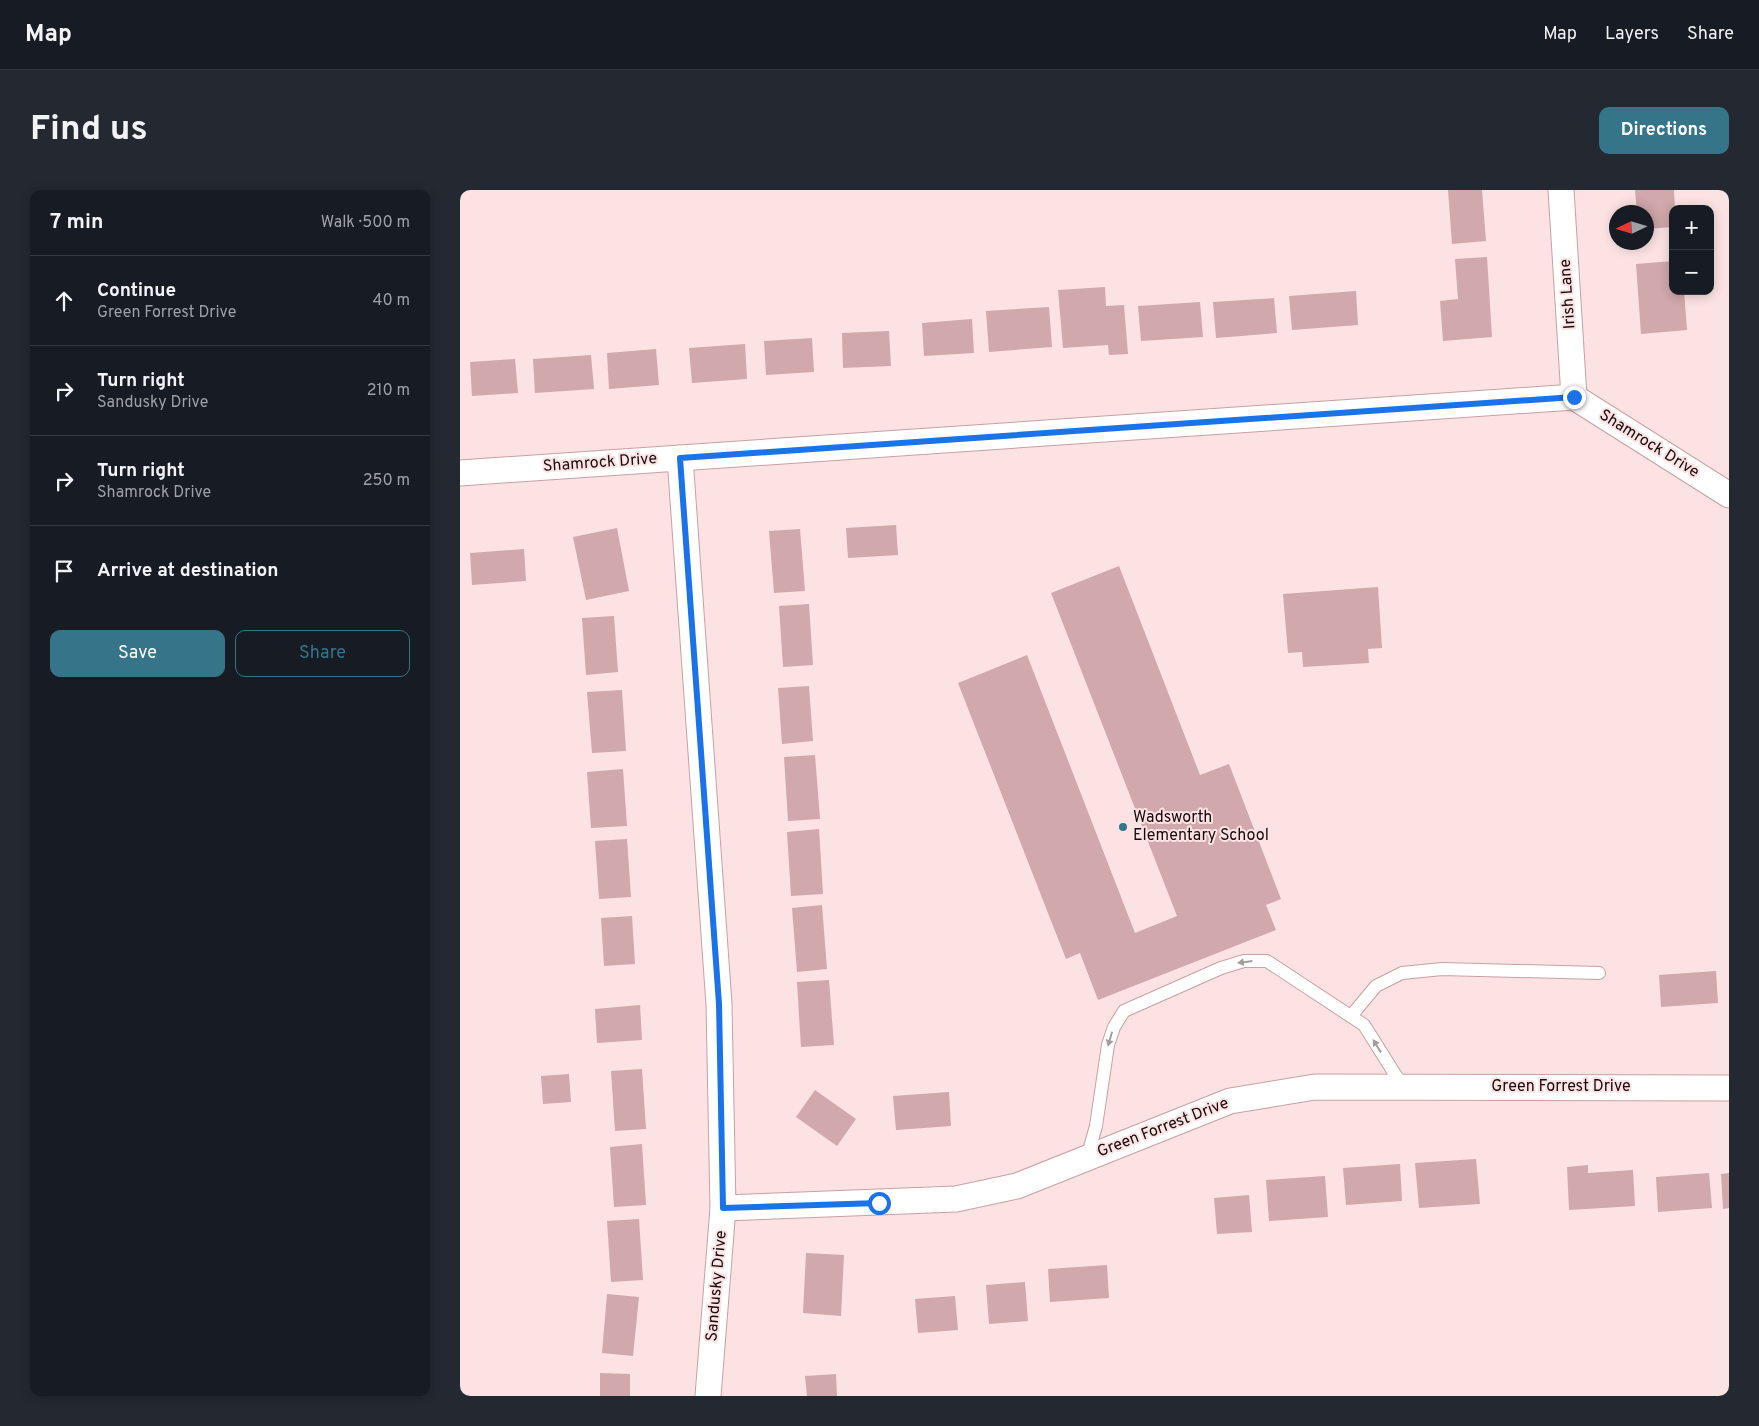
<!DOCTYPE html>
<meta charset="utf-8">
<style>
:root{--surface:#171b24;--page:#242831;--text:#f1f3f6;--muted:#9ea1a6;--line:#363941;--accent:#367489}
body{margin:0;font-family:Overpass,sans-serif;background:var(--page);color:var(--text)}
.controls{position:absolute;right:15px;top:15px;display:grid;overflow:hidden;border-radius:10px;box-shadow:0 2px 12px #0003}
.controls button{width:45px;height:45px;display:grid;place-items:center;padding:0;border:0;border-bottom:1px solid var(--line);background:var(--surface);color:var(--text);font:25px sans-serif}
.compass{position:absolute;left:1149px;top:15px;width:45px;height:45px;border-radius:50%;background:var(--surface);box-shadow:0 2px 12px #0003;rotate:266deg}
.stop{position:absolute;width:15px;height:15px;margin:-11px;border:4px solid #1a73e8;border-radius:50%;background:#fff}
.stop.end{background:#1a73e8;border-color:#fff;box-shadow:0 1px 5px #0008}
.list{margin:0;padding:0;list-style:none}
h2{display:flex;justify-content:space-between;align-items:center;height:65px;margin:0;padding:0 20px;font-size:21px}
h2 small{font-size:16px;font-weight:400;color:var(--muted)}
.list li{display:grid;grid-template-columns:32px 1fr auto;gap:15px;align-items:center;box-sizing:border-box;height:90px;padding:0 20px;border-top:1px solid var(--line)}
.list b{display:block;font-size:19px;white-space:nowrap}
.list p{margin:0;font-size:16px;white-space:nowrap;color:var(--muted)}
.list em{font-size:16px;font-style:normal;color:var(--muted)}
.actions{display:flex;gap:10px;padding:15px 20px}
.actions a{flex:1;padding:11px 0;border:1px solid var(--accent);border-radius:10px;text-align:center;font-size:18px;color:var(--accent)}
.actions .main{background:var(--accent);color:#fff}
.icon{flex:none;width:28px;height:28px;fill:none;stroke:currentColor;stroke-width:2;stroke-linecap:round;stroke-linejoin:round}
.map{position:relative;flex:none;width:1269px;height:1206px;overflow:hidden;border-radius:10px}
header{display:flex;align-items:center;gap:30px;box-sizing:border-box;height:70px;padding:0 25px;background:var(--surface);border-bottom:1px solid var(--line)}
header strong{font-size:24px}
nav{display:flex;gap:28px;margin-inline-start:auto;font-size:18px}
.intro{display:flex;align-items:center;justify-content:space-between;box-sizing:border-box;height:120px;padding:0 30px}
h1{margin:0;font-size:35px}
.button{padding:12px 22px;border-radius:10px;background:var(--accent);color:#fff;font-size:18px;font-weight:700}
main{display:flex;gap:30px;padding:0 30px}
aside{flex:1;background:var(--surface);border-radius:10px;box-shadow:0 2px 12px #0003}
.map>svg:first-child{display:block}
</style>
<header>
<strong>Map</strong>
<nav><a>Map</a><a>Layers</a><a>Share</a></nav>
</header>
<div class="intro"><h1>Find us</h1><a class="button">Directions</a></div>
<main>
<aside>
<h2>7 min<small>Walk · 500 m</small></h2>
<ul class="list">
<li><svg class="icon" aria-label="ahead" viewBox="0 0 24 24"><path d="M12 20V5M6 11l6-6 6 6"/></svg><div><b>Continue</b><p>Green Forrest Drive</p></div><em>40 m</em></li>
<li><svg class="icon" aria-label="right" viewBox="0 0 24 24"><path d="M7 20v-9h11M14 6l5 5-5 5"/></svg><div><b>Turn right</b><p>Sandusky Drive</p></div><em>210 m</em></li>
<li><svg class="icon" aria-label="right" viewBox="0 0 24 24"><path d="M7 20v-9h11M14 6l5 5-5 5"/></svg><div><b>Turn right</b><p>Shamrock Drive</p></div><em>250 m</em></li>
<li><svg class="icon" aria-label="arrive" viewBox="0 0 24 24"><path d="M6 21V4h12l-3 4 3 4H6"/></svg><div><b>Arrive at destination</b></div></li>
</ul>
<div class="actions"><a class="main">Save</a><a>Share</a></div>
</aside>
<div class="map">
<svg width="1269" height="1206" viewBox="0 0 1269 1206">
<rect width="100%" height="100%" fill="#fce2e3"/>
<g fill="#d1a8ab">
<polygon points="988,0 1022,0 1026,51 992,54"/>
<polygon points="1175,0 1214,0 1215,19 1213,19 1213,37 1186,39 1186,22 1177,22"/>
<polygon points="1027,67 1032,147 983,151 980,111 998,109 995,69"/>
<polygon points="1213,71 1213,101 1224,101 1227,140 1181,144 1176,74"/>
<polygon points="645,97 646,116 664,115 668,164 649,165 648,155 603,158 598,100"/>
<polygon points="896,101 898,135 832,140 829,106"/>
<polygon points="814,108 817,143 756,148 753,112"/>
<polygon points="740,112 743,147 681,151 678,116"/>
<polygon points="589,117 592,157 529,162 526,121"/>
<polygon points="512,129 514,163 464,166 462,133"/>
<polygon points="429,141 431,176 383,178 382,143"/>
<polygon points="352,148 354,182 306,185 304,151"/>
<polygon points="285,154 287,189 232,193 229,158"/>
<polygon points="196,159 199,195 149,199 147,163"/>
<polygon points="131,165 134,199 75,203 73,169"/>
<polygon points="55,169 58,203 12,206 10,172"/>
<polygon points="436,335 438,365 388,368 386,338"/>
<polygon points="157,338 169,401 126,410 113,347"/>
<polygon points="340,339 345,401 314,403 309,341"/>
<polygon points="64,359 66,391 12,395 10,363"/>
<polygon points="659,376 740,585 769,574 821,709 806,715 816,740 638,810 620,763 606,769 498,493 567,465 675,743 717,726 591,403"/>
<polygon points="918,397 922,458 908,459 909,473 843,477 842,462 828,463 823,404"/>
<polygon points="349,414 353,475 323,477 319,416"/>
<polygon points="154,426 158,482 126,485 122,428"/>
<polygon points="349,496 353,551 322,554 318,498"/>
<polygon points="162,500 166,561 132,563 127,502"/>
<polygon points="355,565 360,629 328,631 324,567"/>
<polygon points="163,579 167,636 131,638 127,582"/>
<polygon points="359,639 363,704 331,706 327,642"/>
<polygon points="167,649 171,707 139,709 135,651"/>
<polygon points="362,715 367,779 337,782 332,718"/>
<polygon points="172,726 175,774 144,776 141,728"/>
<polygon points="1256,781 1258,813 1201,817 1199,785"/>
<polygon points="369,790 374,855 341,857 337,792"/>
<polygon points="180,815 182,850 137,853 135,819"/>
<polygon points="182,879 186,939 155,941 151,881"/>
<polygon points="109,884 111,912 83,914 81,886"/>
<polygon points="355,900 396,929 377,956 336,927"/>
<polygon points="489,902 491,936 436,940 433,906"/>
<polygon points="182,954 186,1015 154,1017 150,957"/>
<polygon points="1016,969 1020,1014 959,1018 955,973"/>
<polygon points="940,974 942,1011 886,1015 883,978"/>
<polygon points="1128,975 1128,983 1173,980 1175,1016 1109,1020 1107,977"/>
<polygon points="1249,983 1252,1018 1198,1022 1196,987"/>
<polygon points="1269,983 1269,1018 1263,1019 1261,984"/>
<polygon points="865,986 868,1027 809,1031 806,990"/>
<polygon points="789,1005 792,1042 757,1044 754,1008"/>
<polygon points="179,1029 183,1090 151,1092 147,1031"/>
<polygon points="346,1063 384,1065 381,1126 343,1123"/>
<polygon points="647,1075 649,1108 590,1112 588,1079"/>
<polygon points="565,1092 568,1131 529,1134 526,1095"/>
<polygon points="147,1104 179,1107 173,1166 142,1163"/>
<polygon points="495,1106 498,1140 458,1143 455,1109"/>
<polygon points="140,1183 170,1184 170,1206 140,1206"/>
<polygon points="376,1184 377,1206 347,1206 345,1186"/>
</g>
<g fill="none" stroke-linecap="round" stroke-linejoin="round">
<defs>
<g id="service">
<polyline points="891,826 916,796 942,783 982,779 1139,783"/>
<polyline points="627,968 636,936 648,855 654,837 664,821 761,778 784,771 807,771 904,835 943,897"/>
</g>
<g id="minor">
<polyline points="1101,0 1114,207"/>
<polyline points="220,268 259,814 263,1018 248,1206"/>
<polyline points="0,283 1114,207 1269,305"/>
<polyline points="263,1018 496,1009 557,996 770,911 855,897 1269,898"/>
</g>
</defs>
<use href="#service" stroke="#c9a0a3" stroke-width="14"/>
<use href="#minor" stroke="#c9a0a3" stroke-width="27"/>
<use href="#service" stroke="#fff" stroke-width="12"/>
<use href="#minor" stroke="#fff" stroke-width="25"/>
</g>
<defs><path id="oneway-solid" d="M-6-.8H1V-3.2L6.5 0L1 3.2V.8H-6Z" transform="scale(1.25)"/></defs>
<g fill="#a39d9e">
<use href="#oneway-solid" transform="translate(785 772) rotate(173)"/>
<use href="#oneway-solid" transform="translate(650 849) rotate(106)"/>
<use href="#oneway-solid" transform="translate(917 856) rotate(-122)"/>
</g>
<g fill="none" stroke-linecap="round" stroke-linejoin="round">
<polyline stroke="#1a73e8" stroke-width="6" points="419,1013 263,1018 259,814 220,268 1114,207"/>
</g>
<circle fill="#367489" stroke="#fce2e3" stroke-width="2" cx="663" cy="637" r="5"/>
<g text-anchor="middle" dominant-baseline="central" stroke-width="4" stroke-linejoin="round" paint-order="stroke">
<g font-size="16" fill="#180a0c" stroke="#fce2e3">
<text transform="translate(1108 104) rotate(-94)">Irish Lane</text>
<text transform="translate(1189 254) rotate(32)">Shamrock Drive</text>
<text transform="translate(140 273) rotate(-4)">Shamrock Drive</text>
<text x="1101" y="897">Green Forrest Drive</text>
<text transform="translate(703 938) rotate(-21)">Green Forrest Drive</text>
<text transform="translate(257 1096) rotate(-85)">Sandusky Drive</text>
</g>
<g font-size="16" fill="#180a0c" stroke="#fce2e3" text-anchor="start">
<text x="673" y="628">Wadsworth<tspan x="673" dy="18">Elementary School</tspan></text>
</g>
</g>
</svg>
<div class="controls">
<button>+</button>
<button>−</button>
</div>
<svg class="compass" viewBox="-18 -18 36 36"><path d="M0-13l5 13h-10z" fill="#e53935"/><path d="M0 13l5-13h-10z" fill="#9ea1a6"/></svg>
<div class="stop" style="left:419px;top:1013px"></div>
<div class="stop end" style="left:1114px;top:207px"></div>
</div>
</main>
